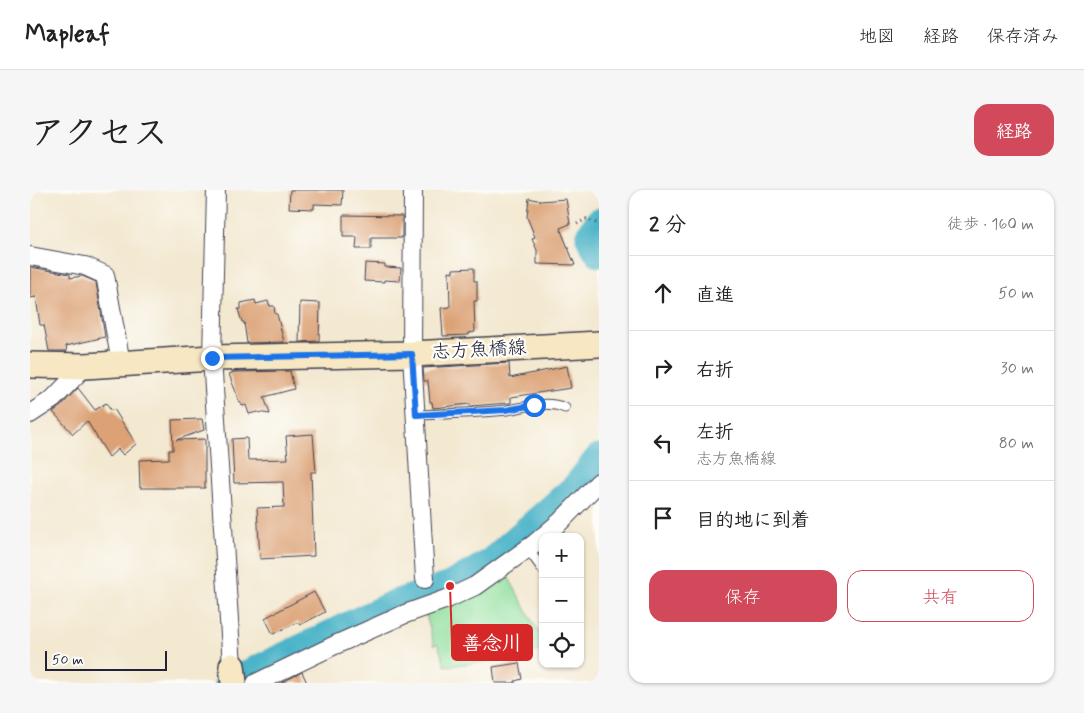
<!DOCTYPE html>
<html lang="ja">
<meta charset="utf-8">
<style>
:root{--surface:#fff;--page:#f6f6f6;--text:#222;--muted:#767676;--line:#e0e0e0;--accent:#d1495b}
body{margin:0;font-family:Mynerve,"Klee One",sans-serif;background:var(--page);color:var(--text)}
.controls{position:absolute;right:15px;bottom:15px;display:grid;overflow:hidden;border-radius:10px;box-shadow:0 1px 4px #0004}
.controls button{width:45px;height:45px;display:grid;place-items:center;padding:0;border:0;border-bottom:1px solid var(--line);background:var(--surface);color:var(--text);font:25px sans-serif}
.scale{position:absolute;left:15px;bottom:12px;width:122px;box-sizing:border-box;padding-left:5px;border:2px solid #22223b;border-top:0;font-size:14px;line-height:18px;white-space:nowrap;color:#22223b;-webkit-text-stroke:4px #fdfcf7;paint-order:stroke}
.stop{position:absolute;width:15px;height:15px;margin:-11px;border:4px solid #1a73e8;border-radius:50%;background:#fff}
.stop.end{background:#1a73e8;border-color:#fff;box-shadow:0 1px 5px #0008}
.list{margin:0;padding:0;list-style:none}
h2{display:flex;justify-content:space-between;align-items:center;height:65px;margin:0;padding:0 20px;font-size:21px}
h2 small{font-size:16px;font-weight:400;color:var(--muted)}
.list li{display:grid;grid-template-columns:32px 1fr auto;gap:15px;align-items:center;box-sizing:border-box;height:75px;padding:0 20px;border-top:1px solid var(--line)}
.list b{display:block;font-size:19px;white-space:nowrap}
.list p{margin:0;font-size:16px;white-space:nowrap;color:var(--muted)}
.list em{font-size:16px;font-style:normal;color:var(--muted)}
.actions{display:flex;gap:10px;padding:15px 20px}
.actions a{flex:1;padding:11px 0;border:1px solid var(--accent);border-radius:15px;text-align:center;font-size:18px;color:var(--accent)}
.actions .main{background:var(--accent);color:#fff}
.icon{flex:none;width:28px;height:28px;fill:none;stroke:currentColor;stroke-width:2;stroke-linecap:round;stroke-linejoin:round}
.map{position:relative;flex:none;width:569px;height:493px;overflow:hidden;border-radius:15px}
header{display:flex;align-items:center;gap:30px;box-sizing:border-box;height:70px;padding:0 25px;background:var(--surface);border-bottom:1px solid var(--line)}
header strong{font-size:24px}
nav{display:flex;gap:28px;margin-inline-start:auto;font-size:18px}
.intro{display:flex;align-items:center;justify-content:space-between;box-sizing:border-box;height:120px;padding:0 30px}
h1{margin:0;font-size:35px}
.button{padding:12px 22px;border-radius:15px;background:var(--accent);color:#fff;font-size:18px;font-weight:700}
main{display:flex;gap:30px;padding:0 30px}
aside{flex:1;background:var(--surface);border-radius:15px;box-shadow:0 1px 4px #0004}
.map>svg:first-child{display:block}
</style>
<header>
<strong>Mapleaf</strong>
<nav><a>地図</a><a>経路</a><a>保存済み</a></nav>
</header>
<div class="intro"><h1>アクセス</h1><a class="button">経路</a></div>
<main>
<div class="map">
<svg width="569" height="493" viewBox="0 0 569 493">
<rect width="100%" height="100%" fill="#fdfcf7"/>
<filter id="ink" filterUnits="userSpaceOnUse"><feTurbulence type="fractalNoise" baseFrequency=".02" numOctaves="2"/><feDisplacementMap in="SourceGraphic" scale="10" xChannelSelector="R" yChannelSelector="G"/><feConvolveMatrix kernelMatrix="1 2 1 2 8 2 1 2 1" color-interpolation-filters="sRGB"/></filter>
<filter id="wash" filterUnits="userSpaceOnUse"><feTurbulence type="fractalNoise" baseFrequency=".0096" numOctaves="4" result="noise"/><feDisplacementMap in="SourceGraphic" scale="20" xChannelSelector="R" yChannelSelector="G"/><feGaussianBlur stdDeviation="1.12" result="paint"/><feColorMatrix in="noise" values="0 0 0 0 0 0 0 0 0 0 0 0 0 0 0 0 0 1.4 0 .05"/><feComposite in="paint" operator="in"/></filter>
<g filter="url(#wash)">
<rect width="100%" height="100%" fill="#f3e8d0"/>
<polygon fill="#90df9e" stroke="#59806c" points="475,381 513,450 513,460 457,472 415,476 408,454 404,455 395,421"/>
<g fill="none" stroke-linecap="round" stroke-linejoin="round">
<g stroke="#4ab3c8" stroke-width="29">
<polyline points="569,32 563,41 560,48 569,63"/>
<polyline points="199,493 364,414 420,396 460,373 546,297 569,268"/>
</g>
</g>
<g id="blocks">
<g fill="#dca276">
<polygon points="260,0 313,0 312,15 284,14 284,19 259,18"/>
<polygon points="499,8 511,11 536,9 540,34 530,38 545,75 507,74 507,60 502,49 505,47 497,27"/>
<polygon points="313,25 372,26 372,48 341,48 341,59 326,59 327,47 313,47"/>
<polygon points="335,73 355,74 355,77 371,78 370,91 354,90 354,92 334,91"/>
<polygon points="0,77 40,84 40,88 52,86 66,92 75,147 36,156 37,161 19,161 14,135 10,135 6,107 0,108"/>
<polygon points="444,78 444,91 447,91 447,111 444,111 445,142 439,143 439,145 413,146 411,118 420,117 419,81 423,82 423,79"/>
<polygon points="225,110 226,114 238,111 240,116 244,116 245,124 247,124 254,152 217,153 214,132 212,132 208,119 211,119 211,113"/>
<polygon points="270,112 290,113 289,151 269,152"/>
<polygon points="479,173 480,188 537,176 541,198 481,207 481,213 478,213 440,216 440,214 403,218 402,212 400,212 398,191 394,191 393,178"/>
<polygon points="260,181 264,199 234,207 240,224 227,222 219,224 216,215 213,216 209,211 199,184 205,182"/>
<polygon points="48,198 65,220 76,213 81,221 84,219 106,254 93,265 88,259 79,267 57,231 43,244 23,222 31,216"/>
<polygon points="172,229 174,240 146,250 175,249 175,298 110,298 109,270 139,269 139,260 143,260 142,230"/>
<polygon points="283,244 286,282 281,282 284,366 230,369 227,318 254,317 253,292 204,293 202,249 217,248 218,270 258,269 256,246"/>
<polygon points="284,402 295,422 270,435 268,432 243,444 235,428"/>
<polygon points="489,473 492,489 485,491 485,493 465,493 463,477"/>
<polygon points="272,482 277,493 251,493"/>
</g>
</g>
</g>
<g filter="url(#ink)">
<use href="#blocks" fill-opacity="0" stroke="#414051" stroke-width="1"/>
<g fill="none" stroke-linecap="round" stroke-linejoin="round">
<defs>
<g id="lane">
<path d="M386 225C416 224 447 223 477 220 496 217 516 210 535 218"/>
<polyline points="498,359 513,380"/>
</g>
<g id="street">
<polyline points="186,0 182,168 202,476"/>
<polyline points="383,0 382,164 395,389"/>
<polyline points="0,66 55,76 75,85 91,173"/>
<polyline points="0,224 23,209 55,176"/>
<polyline points="226,493 305,455 375,424 417,409 445,396 504,354 531,331 569,292"/>
</g>
<g id="secondary">
<polyline points="0,175 55,176 182,168 382,164 569,154"/>
<polyline points="202,476 204,493"/>
</g>
</defs>
<use href="#lane" stroke="#414051" stroke-width="11"/>
<use href="#street" stroke="#414051" stroke-width="20"/>
<use href="#secondary" stroke="#414051" stroke-width="28"/>
<polyline stroke="#414051" stroke-width="3" stroke-dasharray="1 4" stroke-linecap="butt" points="547,34 556,29 569,34"/>
<use href="#lane" stroke="#fff" stroke-width="9"/>
<use href="#street" stroke="#fff" stroke-width="18"/>
<use href="#secondary" stroke="#f7e8c3" stroke-width="25"/>
</g>
</g>
<g fill="none" stroke-linecap="round" stroke-linejoin="round" filter="url(#ink)">
<polyline stroke="#1a73e8" stroke-width="6" points="182,168 382,164 386,225 476,220 504,215"/>
</g>
<g text-anchor="middle" dominant-baseline="central" stroke-width="4.5" stroke-linejoin="round" paint-order="stroke">
<g font-size="19" fill="#22223b" stroke="#fdfcf7">
<text transform="translate(449 160) rotate(-3)">志方魚橋線</text>
</g>
</g>
<path fill="none" stroke="#d62828" stroke-width="2" d="M420 396L422 453"/>
<circle fill="#d62828" stroke="#fdfcf7" stroke-width="2" cx="420" cy="396" r="5"/>
<rect fill="#d62828" stroke="#d62828" stroke-width="2" x="422" y="435" width="80" height="35" rx="5"/>
<g font-size="20" text-anchor="middle" font-weight="bold" fill="#fff">
<text x="462" y="460">善念川</text>
</g>
</svg>
<div class="controls">
<button>+</button>
<button>−</button>
<button><svg class="icon" aria-label="locate" viewBox="0 0 24 24"><circle cx="12" cy="12" r="6"/><path d="M12 2v4M12 18v4M2 12h4M18 12h4"/></svg></button>
</div>
<div class="scale">50 m</div>
<div class="stop" style="left:504px;top:215px"></div>
<div class="stop end" style="left:182px;top:168px"></div>
</div>
<aside>
<h2>2 分<small>徒歩 · 160 m</small></h2>
<ul class="list">
<li><svg class="icon" aria-label="ahead" viewBox="0 0 24 24"><path d="M12 20V5M6 11l6-6 6 6"/></svg><div><b>直進</b></div><em>50 m</em></li>
<li><svg class="icon" aria-label="right" viewBox="0 0 24 24"><path d="M7 20v-9h11M14 6l5 5-5 5"/></svg><div><b>右折</b></div><em>30 m</em></li>
<li><svg class="icon" aria-label="left" viewBox="0 0 24 24"><path d="M17 20v-9H6M10 6l-5 5 5 5"/></svg><div><b>左折</b><p>志方魚橋線</p></div><em>80 m</em></li>
<li><svg class="icon" aria-label="arrive" viewBox="0 0 24 24"><path d="M6 21V4h12l-3 4 3 4H6"/></svg><div><b>目的地に到着</b></div></li>
</ul>
<div class="actions"><a class="main">保存</a><a>共有</a></div>
</aside>
</main>
